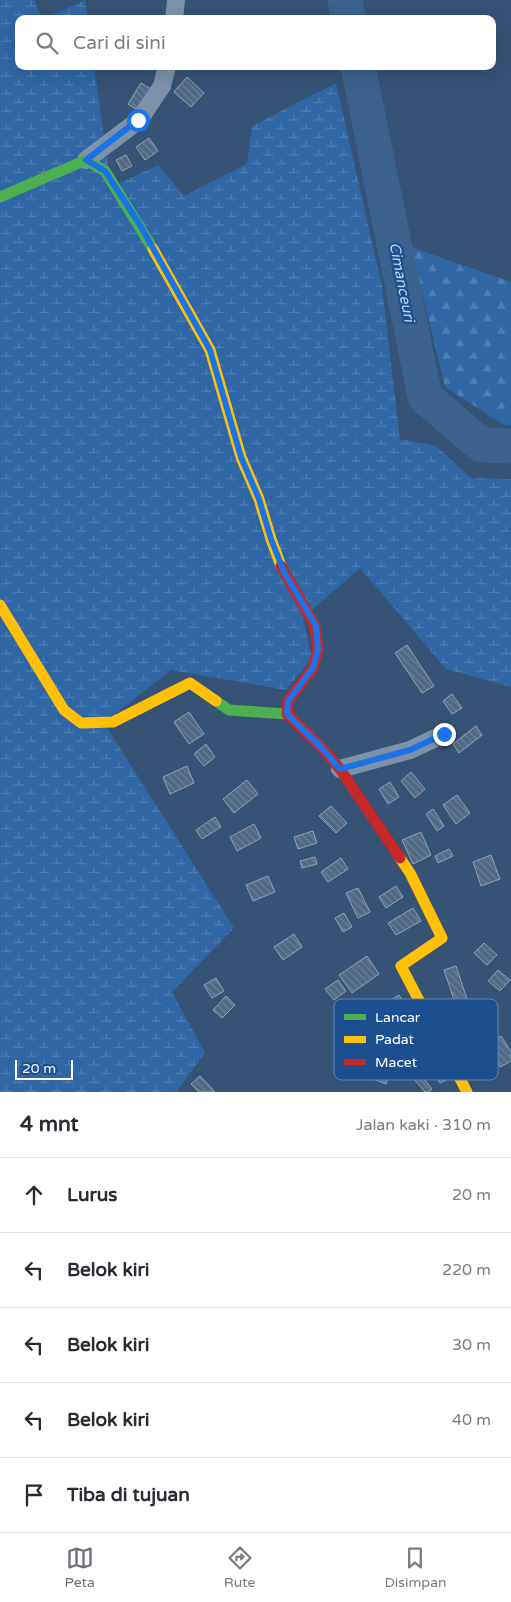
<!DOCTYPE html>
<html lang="id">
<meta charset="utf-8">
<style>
:root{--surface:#fff;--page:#f2f2f3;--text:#2b2b33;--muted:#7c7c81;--line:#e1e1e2;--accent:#6b6f79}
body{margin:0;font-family:"Varela Round",sans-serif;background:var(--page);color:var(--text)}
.scale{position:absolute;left:15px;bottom:12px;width:58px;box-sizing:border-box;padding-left:5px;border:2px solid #fff;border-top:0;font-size:14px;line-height:18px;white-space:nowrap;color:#fff;-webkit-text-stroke:4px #1b4f8f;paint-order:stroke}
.stop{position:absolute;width:15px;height:15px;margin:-11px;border:4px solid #1a73e8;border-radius:50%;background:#fff}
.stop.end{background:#1a73e8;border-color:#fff;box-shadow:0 1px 5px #0008}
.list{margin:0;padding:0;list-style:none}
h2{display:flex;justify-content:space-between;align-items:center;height:65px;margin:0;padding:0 20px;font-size:21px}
h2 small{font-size:16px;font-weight:400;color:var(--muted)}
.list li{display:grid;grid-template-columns:32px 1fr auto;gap:15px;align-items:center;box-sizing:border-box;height:75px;padding:0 20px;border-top:1px solid var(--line)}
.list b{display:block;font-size:19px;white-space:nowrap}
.list em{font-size:16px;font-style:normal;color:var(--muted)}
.icon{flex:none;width:28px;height:28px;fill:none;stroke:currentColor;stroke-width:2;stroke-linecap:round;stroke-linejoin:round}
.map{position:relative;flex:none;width:511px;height:1092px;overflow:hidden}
.search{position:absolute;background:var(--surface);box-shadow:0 5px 20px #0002;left:15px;right:15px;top:15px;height:55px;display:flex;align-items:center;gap:12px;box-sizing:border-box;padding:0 18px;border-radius:10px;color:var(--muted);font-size:19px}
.sheet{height:440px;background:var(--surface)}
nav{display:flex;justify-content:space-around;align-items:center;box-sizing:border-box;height:70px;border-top:1px solid var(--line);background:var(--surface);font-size:14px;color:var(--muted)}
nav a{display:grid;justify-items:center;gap:2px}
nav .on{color:var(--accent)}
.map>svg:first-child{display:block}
</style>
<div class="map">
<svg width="511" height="1092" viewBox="0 0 511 1092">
<defs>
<pattern id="forest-firs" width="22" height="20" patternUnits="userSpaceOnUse" patternTransform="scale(1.25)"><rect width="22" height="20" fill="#2f66a5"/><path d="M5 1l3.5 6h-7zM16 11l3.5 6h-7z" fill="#4e7db2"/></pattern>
<pattern id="wetland-marsh" width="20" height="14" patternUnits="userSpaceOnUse" patternTransform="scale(1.25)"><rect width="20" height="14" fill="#2f66a5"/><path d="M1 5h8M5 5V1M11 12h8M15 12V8" fill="none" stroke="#4e7db2"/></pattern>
<pattern id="building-back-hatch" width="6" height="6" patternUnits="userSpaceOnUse" patternTransform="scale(1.25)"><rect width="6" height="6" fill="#526984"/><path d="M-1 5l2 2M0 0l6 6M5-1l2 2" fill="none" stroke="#6c8096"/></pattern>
</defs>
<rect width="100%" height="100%" fill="#365274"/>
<polygon fill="url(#forest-firs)" points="411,247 511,282 511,425 504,425 445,387"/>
<polygon fill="url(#wetland-marsh)" points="0,0 34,0 43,19 85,0 88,19 19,19 19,66 94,66 111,187 158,165 184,196 247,164 252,126 336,83 382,286 400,439 436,446 471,478 511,479 511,687 446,669 360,568 303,618 312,658 286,690 171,670 104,723 234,928 172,992 205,1053 177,1091 178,1092 0,1092"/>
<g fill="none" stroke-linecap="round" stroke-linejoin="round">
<g stroke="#3b618d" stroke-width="35">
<polyline points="345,0 349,19"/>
<polyline points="358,66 425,397 481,445 511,446"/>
</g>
</g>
<g fill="url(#building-back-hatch)" stroke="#92a2b6">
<polygon points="187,77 204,93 191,107 174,92"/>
<polygon points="141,83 153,90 140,112 128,104"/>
<polygon points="149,138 158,151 145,160 136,147"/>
<polygon points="126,155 132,166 122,171 116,160"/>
<polygon points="407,645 434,686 422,693 395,653"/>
<polygon points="452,694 462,708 452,714 443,701"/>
<polygon points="189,712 204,734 189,744 174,722"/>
<polygon points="476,726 482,735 459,753 453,744"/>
<polygon points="206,744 215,757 204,766 194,754"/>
<polygon points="187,766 194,783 170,794 163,777"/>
<polygon points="411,772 425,789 415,798 401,781"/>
<polygon points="247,780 258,794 234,813 223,799"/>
<polygon points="390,782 399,797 388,804 379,789"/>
<polygon points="457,795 470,813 456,824 443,805"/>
<polygon points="331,806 347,823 336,833 319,816"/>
<polygon points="433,809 444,826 437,831 426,814"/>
<polygon points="215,817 221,827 202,839 196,830"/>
<polygon points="254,824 261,838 237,851 230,837"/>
<polygon points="313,831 317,843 298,849 294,837"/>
<polygon points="421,832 431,855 413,864 402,840"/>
<polygon points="449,849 453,856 438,863 435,856"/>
<polygon points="491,855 500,879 481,886 473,862"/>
<polygon points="315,857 317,864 302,868 300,861"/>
<polygon points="341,858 348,869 328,882 321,872"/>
<polygon points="268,876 275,892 253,901 246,885"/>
<polygon points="396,886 403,897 386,908 379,897"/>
<polygon points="358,888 370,912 358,918 346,893"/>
<polygon points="413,908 421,921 396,935 388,923"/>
<polygon points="344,913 352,927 343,932 335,918"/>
<polygon points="294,934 302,947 283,960 274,947"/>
<polygon points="484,943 497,955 487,965 474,953"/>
<polygon points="367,956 379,974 352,993 339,975"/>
<polygon points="456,966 467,999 455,1003 444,970"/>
<polygon points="498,970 510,980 500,991 488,981"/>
<polygon points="216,978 224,991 212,998 204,985"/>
<polygon points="338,980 346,991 334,1000 325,989"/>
<polygon points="399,995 406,1007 388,1017 382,1005"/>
<polygon points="226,996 235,1005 222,1018 213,1010"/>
<polygon points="501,1036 511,1052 511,1061 500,1067 487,1045"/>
<polygon points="443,1064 450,1078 440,1083 433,1069"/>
<polygon points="371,1068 389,1074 386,1084 368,1077"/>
<polygon points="419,1073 432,1089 429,1092 425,1092 413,1078"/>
<polygon points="200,1076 215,1092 199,1092 191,1084"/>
</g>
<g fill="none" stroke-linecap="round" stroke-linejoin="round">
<g stroke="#7d92a8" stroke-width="18">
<polyline points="174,19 176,0"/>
<polyline points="86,160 139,120 162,86 167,66"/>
<polyline points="340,769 410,750 444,734"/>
</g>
<g stroke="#4caf50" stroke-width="11">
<polyline points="0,197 86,160 105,171 153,249"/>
<polyline points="216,701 229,710 287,714"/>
</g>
<g stroke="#ffc107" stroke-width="11">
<polyline points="153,249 210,350 241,457 259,499 271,539 281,566"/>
<polyline points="0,605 64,710 81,723 113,722 190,683 216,701"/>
<polyline points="400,858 410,873 442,938 401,966 467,1092"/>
</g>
<polyline stroke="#c62828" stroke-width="11" points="281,566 315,626 318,649 313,668 288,701 287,714 321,747 340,769 400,858"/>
</g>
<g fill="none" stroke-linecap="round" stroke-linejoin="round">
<polyline stroke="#1a73e8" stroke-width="6" points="138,120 86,160 105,171 140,225 210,350 241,457 259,499 271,539 284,572 316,626 318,649 313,668 288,701 287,714 321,747 340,769 410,750 444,734"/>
</g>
<g text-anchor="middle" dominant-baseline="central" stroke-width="4.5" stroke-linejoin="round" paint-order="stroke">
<g font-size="15" font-style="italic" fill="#b5d3f5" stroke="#1b4f8f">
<text transform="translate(402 282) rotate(79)">Cimanceuri</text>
</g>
</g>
<rect x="334" y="999" width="164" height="81" rx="8" fill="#1b4f8f" stroke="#5f84b1" stroke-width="1"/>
<rect x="344" y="1014" width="22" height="6" fill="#4caf50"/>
<rect x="344" y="1036" width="22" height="7" fill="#ffc107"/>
<rect x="344" y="1059" width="22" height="6" fill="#c62828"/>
<g font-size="14" fill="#fff">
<text x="375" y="1022">Lancar</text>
<text x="375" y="1044">Padat</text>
<text x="375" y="1067">Macet</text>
</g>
</svg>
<div class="scale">20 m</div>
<div class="stop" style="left:138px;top:120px"></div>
<div class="stop end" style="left:444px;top:734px"></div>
<div class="search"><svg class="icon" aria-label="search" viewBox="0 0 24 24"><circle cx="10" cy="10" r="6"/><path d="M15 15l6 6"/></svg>Cari di sini</div>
</div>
<section class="sheet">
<h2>4 mnt<small>Jalan kaki · 310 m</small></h2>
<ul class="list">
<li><svg class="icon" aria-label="ahead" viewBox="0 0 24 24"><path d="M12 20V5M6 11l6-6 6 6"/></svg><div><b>Lurus</b></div><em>20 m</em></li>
<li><svg class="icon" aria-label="left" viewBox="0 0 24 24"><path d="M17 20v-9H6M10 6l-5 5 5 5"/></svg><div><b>Belok kiri</b></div><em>220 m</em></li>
<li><svg class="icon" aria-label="left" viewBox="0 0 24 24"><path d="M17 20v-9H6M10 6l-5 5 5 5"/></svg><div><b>Belok kiri</b></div><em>30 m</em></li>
<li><svg class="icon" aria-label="left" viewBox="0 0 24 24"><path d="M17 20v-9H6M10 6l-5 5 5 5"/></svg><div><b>Belok kiri</b></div><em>40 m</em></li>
<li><svg class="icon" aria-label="arrive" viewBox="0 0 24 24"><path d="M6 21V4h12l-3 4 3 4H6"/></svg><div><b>Tiba di tujuan</b></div></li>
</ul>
</section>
<nav>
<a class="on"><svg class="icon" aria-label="map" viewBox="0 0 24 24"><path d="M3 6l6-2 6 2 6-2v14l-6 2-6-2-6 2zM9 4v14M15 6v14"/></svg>Peta</a>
<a><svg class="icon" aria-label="directions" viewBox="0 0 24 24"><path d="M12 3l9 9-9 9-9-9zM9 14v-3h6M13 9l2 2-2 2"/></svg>Rute</a>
<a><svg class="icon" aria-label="saved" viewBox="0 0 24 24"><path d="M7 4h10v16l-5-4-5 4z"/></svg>Disimpan</a>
</nav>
